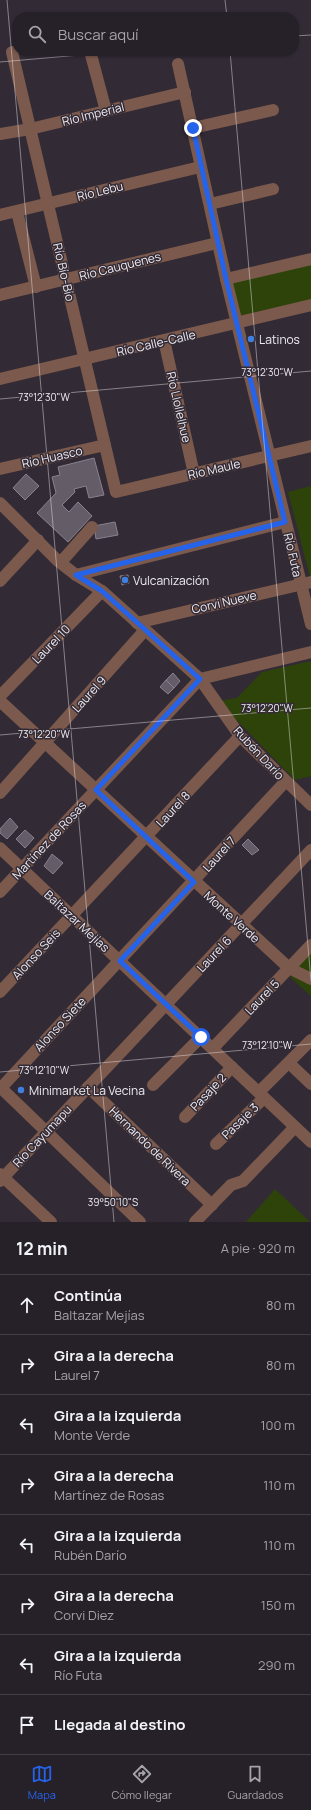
<!DOCTYPE html>
<html lang="es">
<meta charset="utf-8">
<style>
:root{--surface:#262028;--page:#322d34;--text:#f1f3f6;--muted:#a4a3a8;--line:#423e45;--accent:#2563eb}
body{margin:0;font-family:Manrope,sans-serif;background:var(--page);color:var(--text)}
.stop{position:absolute;width:12px;height:12px;margin:-9px;border:3px solid #2563eb;border-radius:50%;background:#fff}
.stop.end{background:#2563eb;border-color:#fff;box-shadow:0 1px 4px #0008}
.list{margin:0;padding:0;list-style:none}
h2{display:flex;justify-content:space-between;align-items:center;height:52px;margin:0;padding:0 16px;font-size:17px}
h2 small{font-size:13px;font-weight:400;color:var(--muted)}
.list li{display:grid;grid-template-columns:26px 1fr auto;gap:12px;align-items:center;box-sizing:border-box;height:60px;padding:0 16px;border-top:1px solid var(--line)}
.list b{display:block;font-size:15px;white-space:nowrap}
.list p{margin:0;font-size:13px;white-space:nowrap;color:var(--muted)}
.list em{font-size:13px;font-style:normal;color:var(--muted)}
.icon{flex:none;width:22px;height:22px;fill:none;stroke:currentColor;stroke-width:2;stroke-linecap:round;stroke-linejoin:round}
.map{position:relative;flex:none;width:311px;height:1222px;overflow:hidden}
.search{position:absolute;background:var(--surface);box-shadow:0 1px 3px #0004;left:12px;right:12px;top:12px;height:44px;display:flex;align-items:center;gap:10px;box-sizing:border-box;padding:0 14px;border-radius:16px;color:var(--muted);font-size:15px}
.sheet{height:532px;background:var(--surface)}
nav{display:flex;justify-content:space-around;align-items:center;box-sizing:border-box;height:56px;border-top:1px solid var(--line);background:var(--surface);font-size:11px;color:var(--muted)}
nav a{display:grid;justify-items:center;gap:2px}
nav .on{color:var(--accent)}
.map>svg:first-child{display:block}
</style>
<div class="map">
<svg width="311" height="1222" viewBox="0 0 311 1222">
<rect width="100%" height="100%" fill="#322b35"/>
<g fill="#2e430a">
<polygon points="311,263 311,300 238,319 230,282"/>
<polygon points="311,486 311,577 310,577 288,492"/>
<polygon points="311,661 311,776 295,780 218,701 237,698 262,672"/>
<polygon points="311,952 311,973 297,966"/>
<polygon points="294,974 311,982 311,996 290,977"/>
<polygon points="275,1189 310,1222 246,1222"/>
</g>
<g fill="#645d68" stroke="#89818e">
<polygon points="94,458 104,495 89,498 86,486 74,489 75,492 62,505 69,512 78,502 92,516 68,542 37,513 56,493 52,477 60,475 58,467"/>
<polygon points="26,474 39,486 25,500 13,488"/>
<polygon points="115,522 118,535 96,539 94,526"/>
<polygon points="128,575 129,583 122,585 120,576"/>
<polygon points="173,673 180,681 174,688 166,680"/>
<polygon points="166,680 174,688 168,694 160,687"/>
<polygon points="10,818 18,827 7,839 0,833 0,829"/>
<polygon points="25,830 34,838 25,848 16,839"/>
<polygon points="248,839 259,850 252,855 242,845"/>
<polygon points="52,854 63,863 53,874 44,866"/>
</g>
<g fill="none" stroke-linecap="round" stroke-linejoin="round">
<g stroke="#7b594c" stroke-width="12">
<polyline points="90,51 106,111"/>
<polyline points="12,52 116,492 311,446"/>
<polyline points="178,64 226,279 311,624"/>
<polyline points="193,128 273,110"/>
<polyline points="0,134 30,129 185,92"/>
<polyline points="210,204 273,189"/>
<polyline points="17,212 36,287"/>
<polyline points="0,215 200,167"/>
<polyline points="226,279 311,259"/>
<polyline points="0,295 217,243"/>
<polyline points="164,340 194,474"/>
<polyline points="0,379 311,305"/>
<polyline points="0,469 105,445"/>
<polyline points="0,503 58,561 76,575 102,591 200,679 240,736 311,805"/>
<polyline points="61,562 92,527"/>
<polyline points="76,575 285,522"/>
<polyline points="0,581 38,540"/>
<polyline points="137,623 311,582"/>
<polyline points="0,696 102,591"/>
<polyline points="0,701 289,968 311,979"/>
<polyline points="0,793 145,630"/>
<polyline points="0,848 311,1142"/>
<polyline points="0,892 200,679 311,652"/>
<polyline points="0,992 240,736"/>
<polyline points="213,1048 311,945"/>
<polyline points="289,1063 311,1084"/>
<polyline points="153,1085 201,1037"/>
<polyline points="0,1087 140,1222"/>
<polyline points="88,1087 212,1205"/>
<polyline points="1,1088 285,782"/>
<polyline points="259,1092 311,1040"/>
<polyline points="185,1117 232,1067"/>
<polyline points="216,1144 264,1098"/>
<polyline points="0,1174 51,1222"/>
<polyline points="0,1181 311,850"/>
<polyline points="195,1222 231,1185 243,1181 295,1127"/>
</g>
</g>
<g fill="none" stroke-linecap="round" stroke-linejoin="round">
<polyline stroke="#2563eb" stroke-width="5" points="193,128 226,279 285,522 76,575 102,591 200,679 96,790 194,882 120,961 201,1037"/>
</g>
<path fill="none" stroke="#efeaf1" stroke-width="1" stroke-opacity="0.45" d="M7 0 114 1222M225 0 227 17M294 36 311 35M230 51 311 981M0 62 126 51M0 399 311 371M0 735 311 708M0 1072 311 1044"/>
<g fill="#3f7fe0" stroke="#322b35" stroke-width="1.5">
<circle cx="251" cy="339" r="4"/>
<circle cx="125" cy="580" r="4"/>
<circle cx="21" cy="1090" r="4"/>
</g>
<g text-anchor="middle" dominant-baseline="central" stroke-width="3" stroke-linejoin="round" paint-order="stroke">
<g font-size="12" fill="#efeaf1" stroke="#322b35">
<text transform="translate(93 114) rotate(-14)">Río Imperial</text>
<text transform="translate(100 191) rotate(-14)">Río Lebu</text>
<text transform="translate(120 266) rotate(-14)">Río Cauquenes</text>
<text transform="translate(64 272) rotate(77)">Río Bío-Bío</text>
<text transform="translate(156 343) rotate(-13)">Río Calle-Calle</text>
<text transform="translate(179 407) rotate(77)">Río Llollelhue</text>
<text transform="translate(52 457) rotate(-13)">Río Huasco</text>
<text transform="translate(214 469) rotate(-13)">Río Maule</text>
<text transform="translate(293 555) rotate(77)">Río Futa</text>
<text transform="translate(224 602) rotate(-13)">Corvi Nueve</text>
<text transform="translate(51 644) rotate(-46)">Laurel 10</text>
<text transform="translate(89 694) rotate(-48)">Laurel 9</text>
<text transform="translate(259 753) rotate(47)">Rubén Darío</text>
<text transform="translate(173 809) rotate(-47)">Laurel 8</text>
<text transform="translate(49 840) rotate(-47)">Martínez de Rosas</text>
<text transform="translate(219 854) rotate(-48)">Laurel 7</text>
<text transform="translate(232 917) rotate(42)">Monte Verde</text>
<text transform="translate(77 921) rotate(43)">Baltazar Mejías</text>
<text transform="translate(36 954) rotate(-47)">Alonso Seis</text>
<text transform="translate(214 954) rotate(-47)">Laurel 6</text>
<text transform="translate(262 997) rotate(-46)">Laurel 5</text>
<text transform="translate(60 1024) rotate(-47)">Alonso Siete</text>
<text transform="translate(208 1092) rotate(-47)">Pasaje 2</text>
<text transform="translate(240 1121) rotate(-44)">Pasaje 3</text>
<text transform="translate(42 1136) rotate(-47)">Río Cayumapu</text>
<text transform="translate(150 1146) rotate(44)">Hernando de Rivera</text>
</g>
<g font-size="12" fill="#efeaf1" stroke="#322b35" text-anchor="start">
<text x="259" y="339">Latinos</text>
<text x="133" y="580">Vulcanización</text>
<text x="29" y="1090">Minimarket La Vecina</text>
</g>
</g>
<g font-size="10" text-anchor="middle" fill="#efeaf1" stroke="#322b35" stroke-width="3" stroke-linejoin="round" paint-order="stroke">
<text x="267" y="376">73°12'30"W</text>
<text x="44" y="401">73°12'30"W</text>
<text x="267" y="712">73°12'20"W</text>
<text x="44" y="738">73°12'20"W</text>
<text x="267" y="1049">73°12'10"W</text>
<text x="44" y="1074">73°12'10"W</text>
<text x="113" y="1206">39°50'10"S</text>
</g>
</svg>
<div class="stop" style="left:201px;top:1037px"></div>
<div class="stop end" style="left:193px;top:128px"></div>
<div class="search"><svg class="icon" aria-label="search" viewBox="0 0 24 24"><circle cx="10" cy="10" r="6"/><path d="M15 15l6 6"/></svg>Buscar aquí</div>
</div>
<section class="sheet">
<h2>12 min<small>A pie · 920 m</small></h2>
<ul class="list">
<li><svg class="icon" aria-label="ahead" viewBox="0 0 24 24"><path d="M12 20V5M6 11l6-6 6 6"/></svg><div><b>Continúa</b><p>Baltazar Mejías</p></div><em>80 m</em></li>
<li><svg class="icon" aria-label="right" viewBox="0 0 24 24"><path d="M7 20v-9h11M14 6l5 5-5 5"/></svg><div><b>Gira a la derecha</b><p>Laurel 7</p></div><em>80 m</em></li>
<li><svg class="icon" aria-label="left" viewBox="0 0 24 24"><path d="M17 20v-9H6M10 6l-5 5 5 5"/></svg><div><b>Gira a la izquierda</b><p>Monte Verde</p></div><em>100 m</em></li>
<li><svg class="icon" aria-label="right" viewBox="0 0 24 24"><path d="M7 20v-9h11M14 6l5 5-5 5"/></svg><div><b>Gira a la derecha</b><p>Martínez de Rosas</p></div><em>110 m</em></li>
<li><svg class="icon" aria-label="left" viewBox="0 0 24 24"><path d="M17 20v-9H6M10 6l-5 5 5 5"/></svg><div><b>Gira a la izquierda</b><p>Rubén Darío</p></div><em>110 m</em></li>
<li><svg class="icon" aria-label="right" viewBox="0 0 24 24"><path d="M7 20v-9h11M14 6l5 5-5 5"/></svg><div><b>Gira a la derecha</b><p>Corvi Diez</p></div><em>150 m</em></li>
<li><svg class="icon" aria-label="left" viewBox="0 0 24 24"><path d="M17 20v-9H6M10 6l-5 5 5 5"/></svg><div><b>Gira a la izquierda</b><p>Río Futa</p></div><em>290 m</em></li>
<li><svg class="icon" aria-label="arrive" viewBox="0 0 24 24"><path d="M6 21V4h12l-3 4 3 4H6"/></svg><div><b>Llegada al destino</b></div></li>
</ul>
</section>
<nav>
<a class="on"><svg class="icon" aria-label="map" viewBox="0 0 24 24"><path d="M3 6l6-2 6 2 6-2v14l-6 2-6-2-6 2zM9 4v14M15 6v14"/></svg>Mapa</a>
<a><svg class="icon" aria-label="directions" viewBox="0 0 24 24"><path d="M12 3l9 9-9 9-9-9zM9 14v-3h6M13 9l2 2-2 2"/></svg>Cómo llegar</a>
<a><svg class="icon" aria-label="saved" viewBox="0 0 24 24"><path d="M7 4h10v16l-5-4-5 4z"/></svg>Guardados</a>
</nav>
